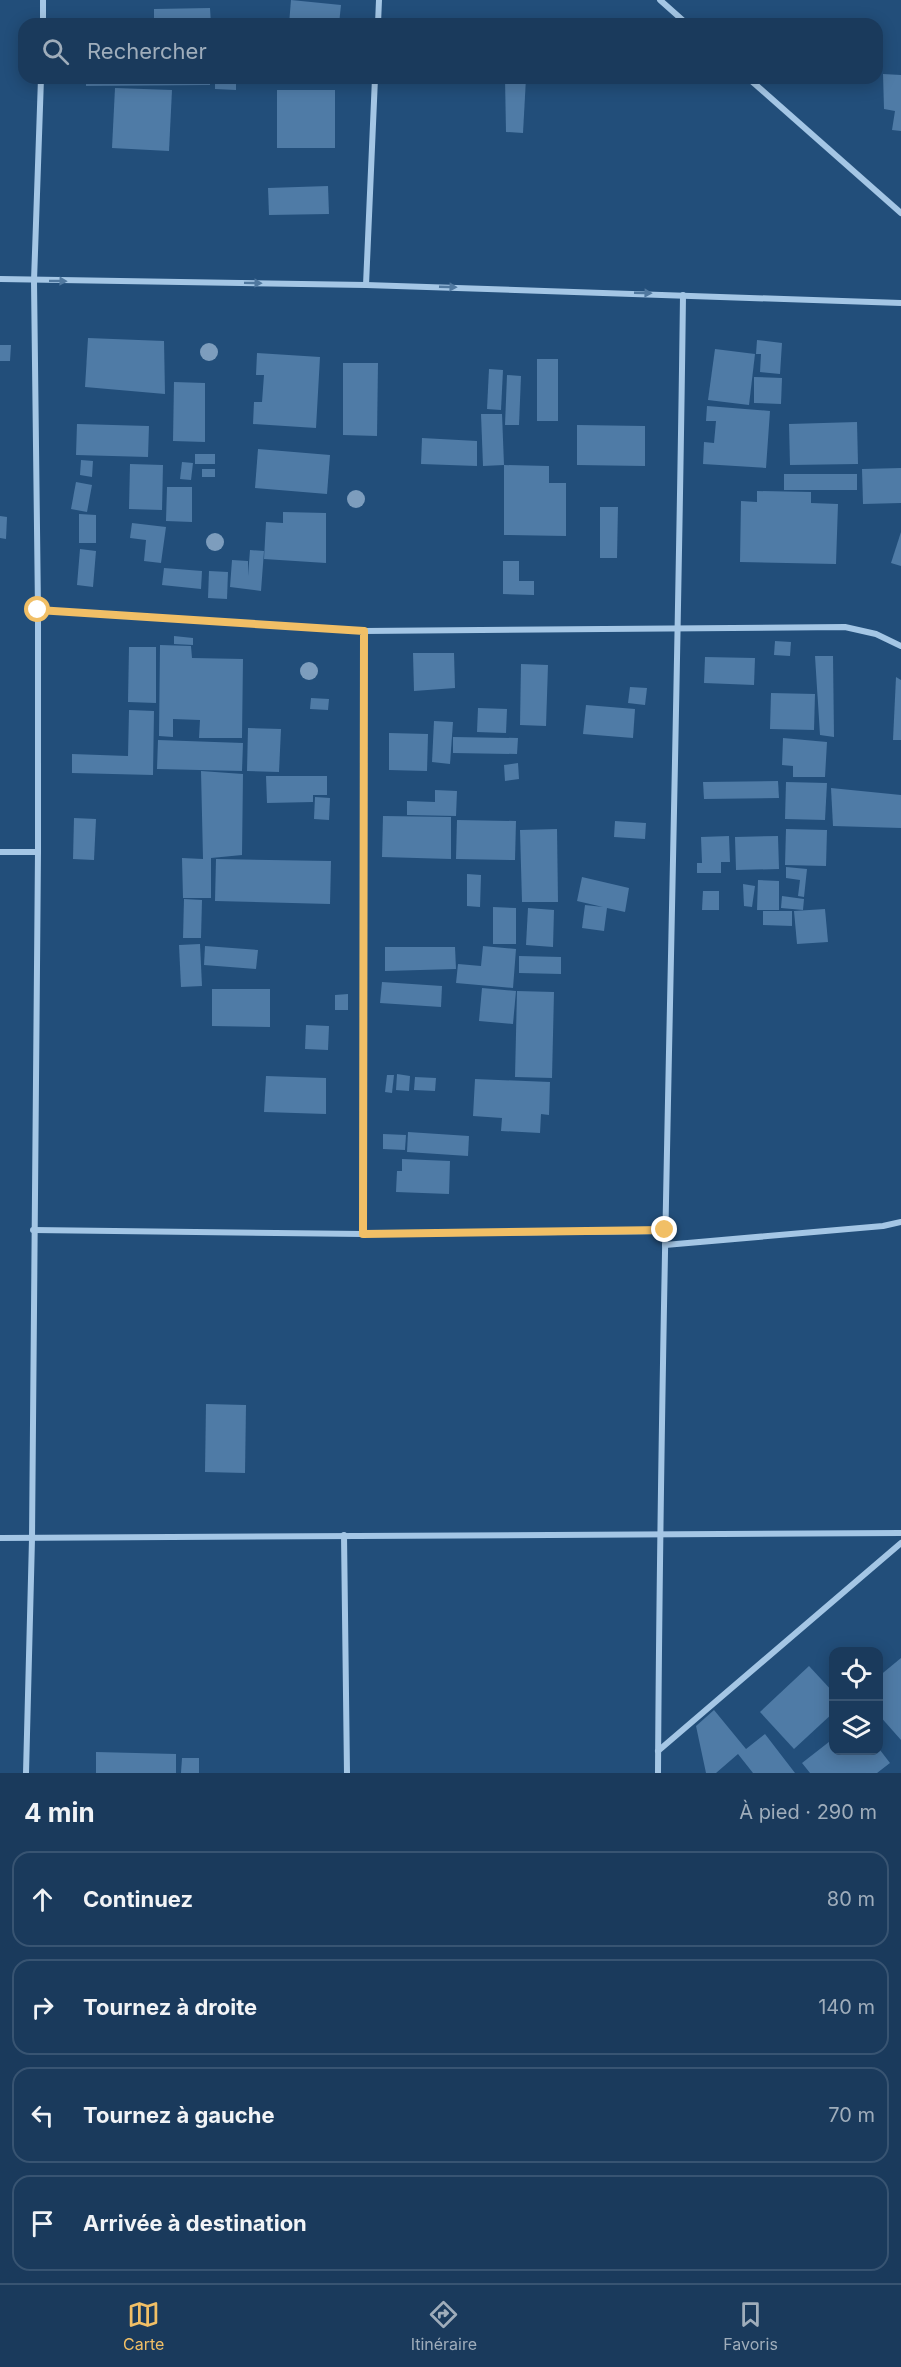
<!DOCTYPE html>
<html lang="fr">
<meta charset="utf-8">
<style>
:root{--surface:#1a3a5c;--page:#274565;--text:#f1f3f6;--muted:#9fadbb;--line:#385472;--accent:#f1bf66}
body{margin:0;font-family:Inter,sans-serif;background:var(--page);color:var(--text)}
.controls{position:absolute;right:18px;bottom:18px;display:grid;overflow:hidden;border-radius:12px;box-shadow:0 3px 15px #0003}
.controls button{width:54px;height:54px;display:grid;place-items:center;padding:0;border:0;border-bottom:2px solid var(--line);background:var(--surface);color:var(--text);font:30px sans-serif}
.stop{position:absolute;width:18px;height:18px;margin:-14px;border:4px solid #f1bf66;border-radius:50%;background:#fff}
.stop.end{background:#f1bf66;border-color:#fff;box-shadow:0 2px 6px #0008}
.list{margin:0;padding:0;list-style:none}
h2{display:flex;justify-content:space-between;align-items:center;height:78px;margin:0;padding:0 24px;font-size:26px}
h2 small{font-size:20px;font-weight:400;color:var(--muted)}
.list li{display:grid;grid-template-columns:39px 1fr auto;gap:18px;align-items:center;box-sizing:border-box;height:96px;margin:0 12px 12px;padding:0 12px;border:2px solid var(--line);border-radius:18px}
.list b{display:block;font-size:22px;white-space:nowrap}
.list em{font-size:20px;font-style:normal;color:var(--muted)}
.icon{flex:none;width:33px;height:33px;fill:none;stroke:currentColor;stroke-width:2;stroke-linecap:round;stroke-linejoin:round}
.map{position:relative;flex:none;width:901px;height:1773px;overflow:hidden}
.search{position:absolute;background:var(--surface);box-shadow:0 3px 15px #0003;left:18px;right:18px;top:18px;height:66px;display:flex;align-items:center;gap:15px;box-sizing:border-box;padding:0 21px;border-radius:18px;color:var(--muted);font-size:22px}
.sheet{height:510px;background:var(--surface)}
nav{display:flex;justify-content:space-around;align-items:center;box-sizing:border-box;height:84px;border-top:2px solid var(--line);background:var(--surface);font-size:16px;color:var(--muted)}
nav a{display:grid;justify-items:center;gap:3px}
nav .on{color:var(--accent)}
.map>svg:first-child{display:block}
</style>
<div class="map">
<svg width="901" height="1773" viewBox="0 0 901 1773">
<rect width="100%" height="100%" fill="#224e7a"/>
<g fill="#4f7ba6">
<polygon points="291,0 341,5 339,24 289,24"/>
<polygon points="210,8 211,24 154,24 154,9"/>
<polygon points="883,74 901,75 901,131 892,130 895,111 884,109"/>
<polygon points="86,78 210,78 210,85 86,86"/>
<polygon points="215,78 236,78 236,90 215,89"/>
<polygon points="505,78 526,78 523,133 506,132"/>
<polygon points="115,88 172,90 169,151 112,148"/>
<rect x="277" y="90" width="58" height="58"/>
<polygon points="328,186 329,214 269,215 268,188"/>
<polygon points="88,338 164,341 165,394 85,387"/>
<polygon points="757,340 782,343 780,374 760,372 761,354 756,354"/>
<polygon points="0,345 11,345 10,361 0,361"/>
<polygon points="715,349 755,354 749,405 708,400"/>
<polygon points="257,353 320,357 316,428 253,424 254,402 262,402 264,375 256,375"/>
<rect x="537" y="359" width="21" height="62"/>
<polygon points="343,363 378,363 377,436 343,435"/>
<polygon points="489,369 503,370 501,410 487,409"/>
<polygon points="507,375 521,376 519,425 505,425"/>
<polygon points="754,377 782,378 781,404 754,403"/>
<polygon points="174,382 205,383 205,442 173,441"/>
<polygon points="707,406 770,411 766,468 703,464 704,442 714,443 716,421 706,421"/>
<polygon points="481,414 502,414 504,465 483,466"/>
<polygon points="857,422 858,464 790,465 789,424"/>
<polygon points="77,424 149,426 148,457 76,455"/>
<polygon points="577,425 645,426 645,466 577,465"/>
<polygon points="422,438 477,441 477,466 421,464"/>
<polygon points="258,449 330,455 327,494 255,488"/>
<rect x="195" y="454" width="20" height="10"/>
<polygon points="81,460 93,461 92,477 80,475"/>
<polygon points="182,462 193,463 191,480 180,479"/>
<polygon points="130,464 163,465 162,510 129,509"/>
<polygon points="504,465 549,466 549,483 566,483 566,536 504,535"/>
<polygon points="901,468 901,503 863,504 862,469"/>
<rect x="202" y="469" width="13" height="8"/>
<rect x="784" y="474" width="73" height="16"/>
<polygon points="76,482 92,485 87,512 71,509"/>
<polygon points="167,487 192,487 192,522 166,521"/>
<polygon points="757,491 811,492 811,503 838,504 836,564 740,562 741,501 757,502"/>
<polygon points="600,507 618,507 617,558 600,558"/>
<polygon points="283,512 326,513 326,563 264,559 266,522 283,523"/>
<polygon points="79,514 96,515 96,543 79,543"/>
<polygon points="0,516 7,517 6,539 0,538"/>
<polygon points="132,523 166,527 161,563 144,561 146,540 130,538"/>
<polygon points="901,532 901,566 891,563"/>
<polygon points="80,549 96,551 93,587 77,585"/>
<polygon points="250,550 264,551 261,591 230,587 232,560 248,561 248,576"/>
<polygon points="503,561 519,561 519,581 534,581 534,595 503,594"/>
<polygon points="164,568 202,571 201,589 162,585"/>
<polygon points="209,571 228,572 227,599 208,598"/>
<polygon points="174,636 193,638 193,645 174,644"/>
<polygon points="775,641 791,642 790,656 774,655"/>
<polygon points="160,645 191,646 192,658 243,659 242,738 199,738 200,720 173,719 173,737 159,736"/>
<polygon points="129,647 156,647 156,703 128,702"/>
<polygon points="413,653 454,653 455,688 414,691"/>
<polygon points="815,656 833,656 834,737 820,735"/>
<polygon points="705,657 755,658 754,685 704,683"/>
<polygon points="521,664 548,665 546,726 520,725"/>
<polygon points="896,677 901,680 901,740 893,740"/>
<polygon points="630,687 647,688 645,705 628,703"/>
<polygon points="771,693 815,694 814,730 770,729"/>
<polygon points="311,698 329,699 328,710 310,709"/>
<polygon points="586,705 635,709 633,738 583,734"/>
<polygon points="478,708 507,709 506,733 477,732"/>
<polygon points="129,710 154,711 153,775 72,773 72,754 128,756"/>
<polygon points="434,721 453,722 450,764 432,762"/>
<polygon points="248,728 281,729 279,772 247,771"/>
<polygon points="389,733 428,734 427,771 389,770"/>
<polygon points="453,737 518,738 517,754 453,753"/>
<polygon points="783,738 827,742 825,777 793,777 793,766 782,765"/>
<polygon points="158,740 243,743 242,771 157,769"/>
<polygon points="518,763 519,779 505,781 504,765"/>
<polygon points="201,771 243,774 242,855 211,858 211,898 183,898 182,858 203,859"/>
<polygon points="266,776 327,776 327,795 313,795 313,802 267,803"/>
<polygon points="778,781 779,798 704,799 703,782"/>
<polygon points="786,782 827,783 825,820 785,819"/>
<polygon points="831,788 901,795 901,828 833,826"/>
<polygon points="435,790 457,791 456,816 407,815 407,801 435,802"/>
<polygon points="315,797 330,798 329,820 314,819"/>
<polygon points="383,816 451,817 451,859 382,857"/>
<polygon points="74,818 96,819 94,860 73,859"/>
<polygon points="457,820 516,821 515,860 456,859"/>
<polygon points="615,821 646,823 645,839 614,837"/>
<polygon points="557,829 558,902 522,902 520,830"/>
<polygon points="786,829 827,830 826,866 785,865"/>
<polygon points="729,836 730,862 721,862 721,873 697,873 697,863 702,863 701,837"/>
<polygon points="778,836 779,869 736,870 735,837"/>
<polygon points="216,859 331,861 330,904 215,901"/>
<polygon points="786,867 807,869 804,897 798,896 800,880 786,878"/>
<polygon points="467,874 481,875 480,907 467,906"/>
<polygon points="582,877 629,888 625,912 607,908 604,931 582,928 585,905 603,907 577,901"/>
<polygon points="758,880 779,881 779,910 757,910"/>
<polygon points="743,884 755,886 752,907 744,906"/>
<polygon points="703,891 719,891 719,910 702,910"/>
<polygon points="782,896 804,899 803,910 781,908"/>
<polygon points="184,899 202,900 201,938 183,938"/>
<polygon points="493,907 516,908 516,944 493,944"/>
<polygon points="528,908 554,910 553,947 526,945"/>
<polygon points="825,909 828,942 797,944 794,911"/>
<polygon points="763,911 792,911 792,926 763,925"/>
<polygon points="200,944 202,986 181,987 179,945"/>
<polygon points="205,946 258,950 256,969 204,965"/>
<polygon points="483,946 516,949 513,988 456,983 458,964 481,966"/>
<polygon points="385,947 455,947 456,969 385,971"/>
<polygon points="519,956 561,957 561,974 519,973"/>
<polygon points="382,982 442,986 441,1007 380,1003"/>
<polygon points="482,988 516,991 513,1024 479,1021"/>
<polygon points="212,989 270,989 270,1027 212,1026"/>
<polygon points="517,991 554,992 552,1078 515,1077"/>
<polygon points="348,994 348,1010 335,1010 335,995"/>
<polygon points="306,1025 329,1026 328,1050 305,1049"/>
<polygon points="397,1074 410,1076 409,1091 396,1090"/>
<polygon points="387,1075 394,1075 392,1093 385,1092"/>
<polygon points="266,1076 326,1078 326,1114 264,1112"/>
<polygon points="415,1077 436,1078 435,1091 414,1090"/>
<polygon points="475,1079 550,1082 549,1115 541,1114 540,1133 501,1131 502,1118 473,1116"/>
<polygon points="408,1132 469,1136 468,1156 407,1152"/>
<polygon points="383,1134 406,1135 405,1150 383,1149"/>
<polygon points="402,1159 450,1161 449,1194 396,1192 397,1171 402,1171"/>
<polygon points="206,1404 246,1405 245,1473 205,1472"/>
<polygon points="901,1658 901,1740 878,1714 878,1677"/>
<polygon points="809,1666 834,1693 834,1712 794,1749 760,1712"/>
<polygon points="714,1710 746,1749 765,1734 795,1773 753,1773 738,1754 716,1773 706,1773 696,1726"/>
<polygon points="834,1738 834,1750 880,1750 890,1763 877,1773 810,1773 802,1763"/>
<polygon points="96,1752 176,1754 176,1773 96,1773"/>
<polygon points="182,1758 199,1758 199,1773 181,1773"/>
</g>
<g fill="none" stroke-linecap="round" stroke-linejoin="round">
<g stroke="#a4c6e5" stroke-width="6">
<polyline points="660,0 687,24"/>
<polyline points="43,24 43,0"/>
<polyline points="378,24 379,0"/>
<polyline points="748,78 901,213"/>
<polyline points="0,279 366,285 901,303"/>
<polyline points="366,285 375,78"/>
<polyline points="38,610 364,631 845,627 876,634 901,646"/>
<polyline points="0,852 38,852"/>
<polyline points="33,1230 363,1234 665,1231"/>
<polyline points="363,1234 364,631"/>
<polyline points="665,1245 883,1226 901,1222"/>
<polyline points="344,1535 347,1773"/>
<polyline points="0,1538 901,1533"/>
<polyline points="658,1751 901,1543"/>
<polyline points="26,1773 32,1539 38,852 38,610 34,281 41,78"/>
<path d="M658 1773C661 1280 677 787 683 295"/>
</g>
</g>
<g fill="#7d9dbd">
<circle cx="209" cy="352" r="9"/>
<circle cx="356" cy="499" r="9"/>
<circle cx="215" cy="542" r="9"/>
<circle cx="309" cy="671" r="9"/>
</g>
<defs><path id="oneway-solid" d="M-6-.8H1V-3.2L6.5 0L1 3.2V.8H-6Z" transform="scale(1.5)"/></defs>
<g fill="#50789f">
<use href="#oneway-solid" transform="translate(58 281) rotate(1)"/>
<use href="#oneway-solid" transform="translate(253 283) rotate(1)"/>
<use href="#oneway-solid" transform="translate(448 287) rotate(2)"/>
<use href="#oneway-solid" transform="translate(643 293) rotate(2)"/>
</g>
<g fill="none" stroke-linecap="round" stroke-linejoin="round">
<polyline stroke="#f1bf66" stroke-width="8" points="38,610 364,631 363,1234 665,1230"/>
</g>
</svg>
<div class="controls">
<button><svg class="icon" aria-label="locate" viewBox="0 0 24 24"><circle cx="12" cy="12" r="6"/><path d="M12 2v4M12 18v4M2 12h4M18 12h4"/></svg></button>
<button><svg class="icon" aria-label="layers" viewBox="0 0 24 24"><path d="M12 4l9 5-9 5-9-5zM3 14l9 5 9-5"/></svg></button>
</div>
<div class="stop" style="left:38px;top:610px"></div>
<div class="stop end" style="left:665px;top:1230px"></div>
<div class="search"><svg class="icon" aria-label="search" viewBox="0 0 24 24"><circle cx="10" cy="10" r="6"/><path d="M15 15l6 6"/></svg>Rechercher</div>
</div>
<section class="sheet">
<h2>4 min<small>À pied · 290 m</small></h2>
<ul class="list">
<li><svg class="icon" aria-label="ahead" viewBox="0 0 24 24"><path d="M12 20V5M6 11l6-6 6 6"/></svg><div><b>Continuez</b></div><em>80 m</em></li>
<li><svg class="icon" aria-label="right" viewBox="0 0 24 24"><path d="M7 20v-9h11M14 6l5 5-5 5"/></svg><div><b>Tournez à droite</b></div><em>140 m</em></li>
<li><svg class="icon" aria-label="left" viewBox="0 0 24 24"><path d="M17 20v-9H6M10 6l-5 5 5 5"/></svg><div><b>Tournez à gauche</b></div><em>70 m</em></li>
<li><svg class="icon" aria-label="arrive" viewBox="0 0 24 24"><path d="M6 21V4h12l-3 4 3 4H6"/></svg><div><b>Arrivée à destination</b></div></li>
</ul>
</section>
<nav>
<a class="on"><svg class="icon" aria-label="map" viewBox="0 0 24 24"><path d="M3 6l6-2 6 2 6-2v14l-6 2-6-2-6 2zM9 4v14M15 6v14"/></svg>Carte</a>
<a><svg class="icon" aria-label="directions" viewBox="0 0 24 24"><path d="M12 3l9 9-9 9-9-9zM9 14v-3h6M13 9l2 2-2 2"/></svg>Itinéraire</a>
<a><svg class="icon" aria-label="saved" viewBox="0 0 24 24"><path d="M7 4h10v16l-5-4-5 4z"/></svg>Favoris</a>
</nav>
